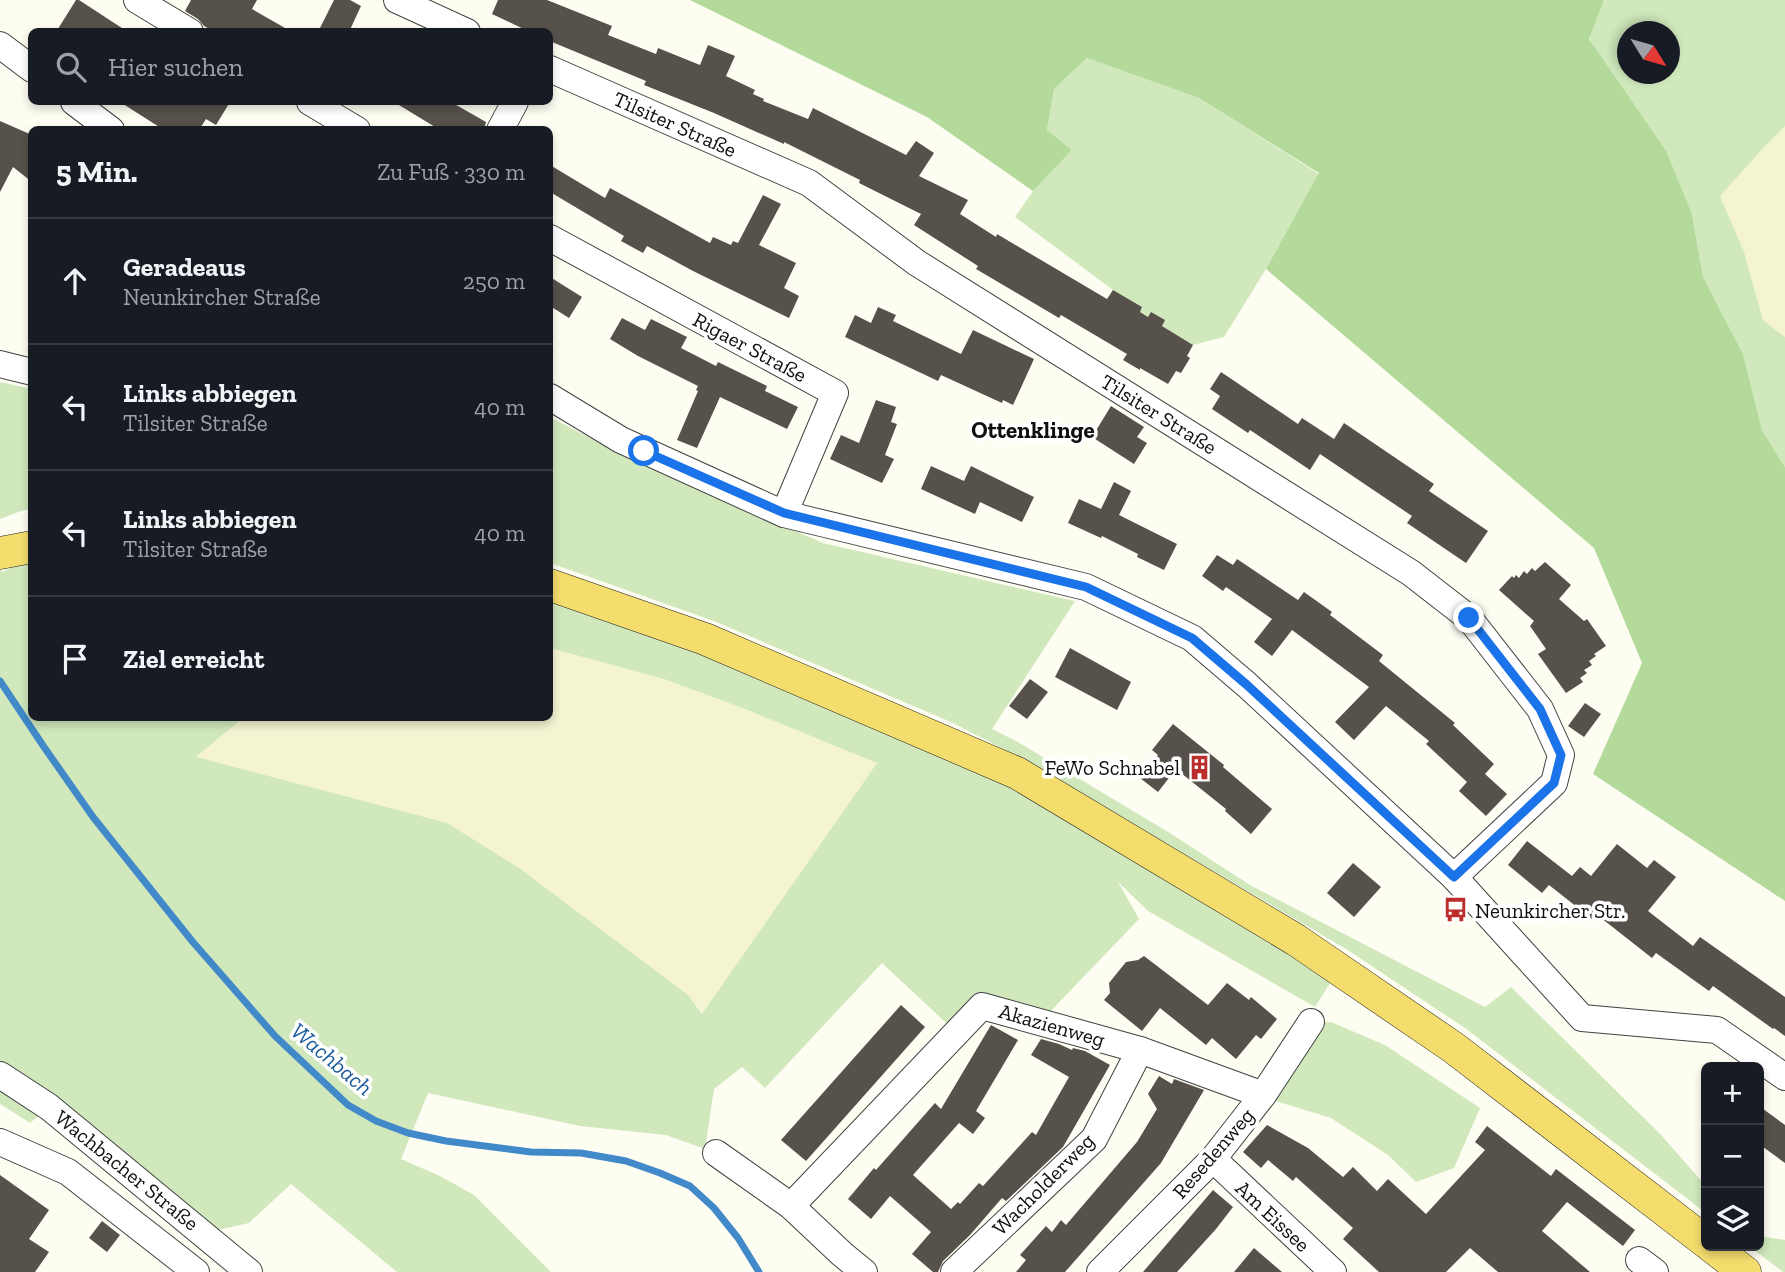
<!DOCTYPE html>
<html lang="de">
<meta charset="utf-8">
<style>
:root{--surface:#171b24;--page:#242831;--text:#f1f3f6;--muted:#9ea1a6;--line:#363941}
body{margin:0;font-family:"Zilla Slab",serif;background:var(--page);color:var(--text)}
.controls{position:absolute;right:21px;bottom:21px;display:grid;overflow:hidden;border-radius:10px;box-shadow:0 4px 10px #0003}
.controls button{width:63px;height:63px;display:grid;place-items:center;padding:0;border:0;border-bottom:2px solid var(--line);background:var(--surface);color:var(--text);font:35px sans-serif}
.compass{position:absolute;left:1617px;top:21px;width:63px;height:63px;border-radius:50%;background:var(--surface);box-shadow:0 4px 10px #0003;rotate:127deg}
.stop{position:absolute;width:21px;height:21px;margin:-16px;border:5px solid #1a73e8;border-radius:50%;background:#fff}
.stop.end{background:#1a73e8;border-color:#fff;box-shadow:0 2px 7px #0008}
.list{margin:0;padding:0;list-style:none}
h2{display:flex;justify-content:space-between;align-items:center;height:91px;margin:0;padding:0 28px;font-size:30px}
h2 small{font-size:23px;font-weight:400;color:var(--muted)}
.list li{display:grid;grid-template-columns:46px 1fr auto;gap:21px;align-items:center;box-sizing:border-box;height:126px;padding:0 28px;border-top:2px solid var(--line)}
.list b{display:block;font-size:26px;white-space:nowrap}
.list p{margin:0;font-size:23px;white-space:nowrap;color:var(--muted)}
.list em{font-size:23px;font-style:normal;color:var(--muted)}
.icon{flex:none;width:38px;height:38px;fill:none;stroke:currentColor;stroke-width:2;stroke-linecap:round;stroke-linejoin:round}
.map{position:relative;flex:none;width:1785px;height:1272px;overflow:hidden}
.search{position:absolute;background:var(--surface);box-shadow:0 4px 10px #0003;left:28px;top:28px;width:525px;height:77px;display:flex;align-items:center;gap:18px;box-sizing:border-box;padding:0 24px;border-radius:10px;color:var(--muted);font-size:26px}
.panel{position:absolute;background:var(--surface);box-shadow:0 4px 10px #0003;left:28px;top:126px;width:525px;height:595px;border-radius:10px}
.map>svg:first-child{display:block}
</style>
<div class="map">
<svg width="1785" height="1272" viewBox="0 0 1785 1272">
<rect width="100%" height="100%" fill="#fefdf2"/>
<g fill="#f4f3d2">
<polygon points="1785,126 1785,337 1763,320 1744,252 1720,196 1766,145"/>
<polygon points="550,648 664,679 745,709 877,763 703,1014 688,995 196,757 243,718 550,718"/>
</g>
<g fill="#d0e8bc" fill-rule="evenodd">
<path d="M1604 0H1785V126L1766 145 1720 196 1744 252 1763 320 1785 337V467L1762 430 1743 354 1703 277 1692 214 1589 38ZM1628 32H1670V74H1628Z"/>
<polygon points="1087,58 1199,98 1319,174 1266,269 1224,337 1193,345 1140,312 1142,307 1113,290 1015,217 1033,191 1072,150 1047,130 1054,89"/>
<polygon points="0,382 32,389 31,509 21,511 0,519"/>
<polygon points="550,417 638,463 823,543 1075,601 992,729 1016,741 1165,830 1250,885 1485,1007 1511,987 1661,1135 1706,1186 1706,1213 1465,1028 1346,949 1023,759 951,722 714,621 550,563"/>
<polygon points="31,559 32,718 243,718 196,757 447,823 519,868 688,995 702,1014 877,763 745,709 664,679 550,648 550,585 964,751 1339,969 1315,1007 1148,911 1118,882 1139,919 1047,1015 983,1006 957,1033 882,963 765,1088 742,1067 714,1089 705,1149 666,1135 580,1126 428,1093 401,1159 440,1176 474,1195 551,1272 397,1272 291,1184 249,1223 204,1233 49,1107 30,1123 0,1104 0,569 2,572"/>
<polygon points="1311,1022 1331,1022 1385,1045 1480,1108 1454,1168 1416,1182 1388,1155 1331,1118 1269,1099"/>
<polygon points="1759,1236 1785,1240 1785,1272 1783,1272 1749,1246 1759,1246"/>
</g>
<polygon fill="#b3d99b" points="690,0 1604,0 1589,39 1666,151 1692,214 1703,277 1743,354 1762,430 1785,467 1785,901 1593,774 1642,663 1594,548 1266,269 1319,173 1199,98 1087,58 1054,89 1047,130 1072,150 1033,191 927,117"/>
<g fill="none" stroke-linecap="round" stroke-linejoin="round">
<polyline stroke="#4189c9" stroke-width="7" points="0,681 44,747 93,817 192,941 275,1036 348,1105 376,1121 408,1133 446,1141 531,1152 581,1153 626,1161 660,1173 690,1186 714,1208 738,1238 759,1272"/>
</g>
<g fill="#57514c">
<polygon points="76,0 79,0 128,32 56,32"/>
<polygon points="191,0 257,0 252,9 292,32 215,32 204,26 198,19 185,11"/>
<polygon points="334,0 350,0 361,6 349,32 318,32"/>
<polygon points="498,0 547,0 612,26 608,35 656,54 658,48 700,65 708,45 735,56 726,76 755,90 753,94 764,99 763,101 808,119 813,108 906,155 916,141 934,153 919,176 968,200 960,214 996,237 997,234 1107,299 1113,290 1142,307 1140,312 1148,317 1151,312 1165,320 1162,326 1193,345 1187,356 1190,358 1181,373 1176,371 1168,384 1140,368 1140,370 1123,360 1127,354 1061,315 1059,318 976,269 978,266 914,225 921,214 859,183 860,180 784,142 784,144 714,113 644,85 646,81 552,42 550,40 550,32 530,32 492,14"/>
<polygon points="120,102 230,102 216,125 206,119 199,130 164,130"/>
<polygon points="394,102 451,102 486,122 484,130 440,130"/>
<polygon points="0,121 32,135 32,182 13,167 0,192"/>
<polygon points="550,165 605,198 610,188 710,243 713,237 731,245 733,241 738,243 763,195 781,204 759,245 796,263 784,288 799,296 789,318 693,271 647,246 643,253 621,241 624,236 550,192"/>
<polygon points="550,277 582,297 569,318 550,306"/>
<polygon points="878,307 896,315 893,321 961,354 973,330 1034,359 1013,405 1003,400 1002,403 941,375 938,381 845,337 855,315 871,323"/>
<polygon points="622,318 645,330 651,319 687,337 681,348 716,366 718,362 767,386 765,391 798,407 787,429 720,397 697,448 677,440 698,391 696,390 698,386 638,356 610,339"/>
<polygon points="1221,372 1298,424 1302,418 1334,439 1344,423 1434,484 1429,491 1488,531 1466,563 1407,523 1412,516 1320,454 1310,470 1250,430 1248,433 1212,409 1220,396 1210,389"/>
<polygon points="876,400 896,407 891,422 897,424 885,455 894,459 882,483 830,459 841,435 859,443"/>
<polygon points="1111,406 1144,427 1137,437 1147,443 1134,464 1092,437"/>
<polygon points="931,466 964,481 971,466 1034,497 1022,522 980,502 975,514 921,489"/>
<polygon points="1114,482 1131,491 1119,515 1177,544 1164,570 1137,557 1138,554 1102,536 1101,538 1068,523 1079,499 1101,509"/>
<polygon points="1217,555 1233,565 1237,559 1298,600 1304,592 1332,612 1330,615 1383,655 1379,661 1455,723 1453,725 1494,764 1485,774 1507,794 1486,816 1459,791 1467,782 1426,744 1429,741 1386,706 1354,740 1335,722 1369,687 1292,630 1272,656 1254,642 1272,619 1226,587 1223,591 1202,576"/>
<polygon points="1545,562 1571,585 1559,599 1584,621 1587,619 1606,646 1594,654 1596,656 1589,661 1592,665 1584,670 1587,673 1580,678 1583,682 1566,693 1538,654 1546,649 1530,626 1534,621 1499,590 1512,576 1514,578 1516,575 1519,578 1524,571 1527,574 1532,568 1535,571"/>
<polygon points="1070,648 1131,682 1117,710 1055,677"/>
<polygon points="1030,679 1048,692 1027,719 1009,706"/>
<polygon points="1585,703 1601,714 1584,737 1568,726"/>
<polygon points="1173,724 1224,765 1223,767 1272,809 1251,834 1225,811 1226,809 1176,769 1158,792 1140,778 1158,755 1152,750"/>
<polygon points="1527,841 1572,876 1580,867 1591,876 1617,844 1647,868 1654,860 1676,877 1648,911 1693,946 1700,937 1785,997 1785,1036 1774,1028 1773,1029 1713,986 1709,991 1656,953 1652,958 1596,914 1592,919 1549,885 1542,893 1508,865"/>
<polygon points="1353,863 1381,887 1354,917 1327,893"/>
<polygon points="1144,956 1208,1005 1227,983 1249,1000 1251,997 1277,1019 1261,1039 1256,1035 1236,1059 1212,1038 1206,1045 1160,1008 1142,1031 1104,1000 1110,993 1109,983 1126,962 1138,960"/>
<polygon points="901,1005 925,1027 806,1161 781,1140"/>
<polygon points="991,1025 1018,1040 976,1111 985,1118 973,1134 959,1123 913,1175 951,1209 958,1202 960,1204 979,1183 983,1186 1032,1132 1036,1135 1069,1077 1031,1055 1041,1039 1059,1044 1072,1050 1073,1048 1085,1051 1110,1065 1063,1147 1006,1201 1002,1198 970,1235 943,1261 938,1272 933,1272 912,1254 931,1232 890,1196 871,1219 848,1199 874,1168 876,1170 935,1103 941,1109"/>
<polygon points="1159,1076 1172,1084 1174,1079 1204,1090 1161,1163 1065,1272 1016,1272 1026,1260 1020,1255 1046,1226 1052,1232 1061,1220 1066,1225 1137,1142 1157,1109 1148,1094"/>
<polygon points="1759,1106 1785,1125 1785,1163 1759,1144"/>
<polygon points="1267,1125 1308,1148 1343,1177 1353,1167 1377,1191 1388,1179 1426,1214 1485,1150 1475,1142 1487,1126 1551,1176 1556,1169 1635,1230 1623,1246 1567,1202 1542,1231 1590,1272 1498,1272 1470,1248 1446,1272 1379,1272 1343,1239 1353,1228 1296,1177 1293,1181 1268,1160 1261,1168 1243,1152"/>
<polygon points="0,1175 49,1210 29,1239 49,1252 35,1272 0,1272"/>
<polygon points="1213,1190 1233,1207 1216,1229 1177,1272 1143,1272"/>
<polygon points="102,1221 120,1235 107,1252 89,1238"/>
<polygon points="1254,1248 1282,1272 1234,1272"/>
</g>
<g fill="none" stroke-linecap="round" stroke-linejoin="round">
<defs>
<g id="minor">
<polyline points="137,0 190,32"/>
<polyline points="397,0 467,32"/>
<polyline points="0,45 32,69"/>
<polyline points="550,69 809,183 917,263 1411,573 1469,618 1540,709 1561,755 1554,783 1454,877"/>
<polyline points="74,102 111,130"/>
<polyline points="310,102 357,130"/>
<polyline points="500,130 515,102"/>
<polyline points="550,238 835,393 784,514"/>
<polyline points="0,364 32,372"/>
<polyline points="550,397 621,440 784,514 1086,587 1192,638 1247,685 1454,877 1582,1018 1717,1030 1785,1077"/>
<polyline points="0,1075 49,1107 249,1272"/>
<polyline points="0,1142 68,1172 196,1272"/>
<polyline points="716,1153 791,1206 842,1254 864,1272"/>
<polyline points="1213,1159 1333,1272"/>
<polyline points="791,1206 982,1006 1140,1050 1263,1095"/>
<polyline points="1639,1260 1655,1272"/>
<polyline points="954,1272 1094,1139 1140,1050"/>
<polyline points="1100,1272 1213,1159 1263,1095 1311,1022"/>
</g>
<g id="major">
<polyline points="0,553 32,547"/>
<polyline points="550,585 705,639 1017,773 1296,940 1454,1048 1706,1242"/>
<polyline points="1711,1246 1745,1272"/>
</g>
</defs>
<use href="#minor" stroke="#424242" stroke-width="28"/>
<use href="#major" stroke="#202020" stroke-width="33"/>
<use href="#minor" stroke="#fff" stroke-width="26"/>
<use href="#major" stroke="#f4dc6d" stroke-width="32"/>
</g>
<g fill="none" stroke-linecap="round" stroke-linejoin="round">
<polyline stroke="#1a73e8" stroke-width="9" points="644,451 784,513 1086,587 1192,638 1247,685 1454,877 1554,783 1561,755 1540,709 1469,618"/>
</g>
<defs>
<symbol id="building-bare" viewBox="-9 -9 18 18"><path d="M-4-6H4V6H1V3H-1V6H-4ZM-2.5-4.3h1.7v1.8h-1.7ZM.8-4.3h1.7v1.8H.8ZM-2.5-1h1.7V.8h-1.7ZM.8-1h1.7V.8H.8Z" fill="#bb2e2b" stroke="#fff" stroke-width="2.5" paint-order="stroke"/></symbol>
<symbol id="bus-bare" viewBox="-9 -9 18 18"><path d="M-5-6H5V4H4V6H2V4H-2V6H-4V4H-5ZM-3.5-4V0h7V-4ZM-3.5 1.2v1.5H-2V1.2ZM2 1.2v1.5H3.5V1.2Z" fill="#bb2e2b" stroke="#fff" stroke-width="2.5" paint-order="stroke"/></symbol>
</defs>
<g fill-rule="evenodd">
<use href="#building-bare" x="1182" y="750" width="35" height="35"/>
<use href="#bus-bare" x="1438" y="892" width="35" height="35"/>
</g>
<g text-anchor="middle" dominant-baseline="central" stroke-width="7" stroke-linejoin="round" paint-order="stroke">
<g font-size="21" fill="#0f0f0f" stroke="#fff">
<text transform="translate(675 124) rotate(24)">Tilsiter Straße</text>
<text transform="translate(750 347) rotate(28)">Rigaer Straße</text>
<text transform="translate(1159 414) rotate(32)">Tilsiter Straße</text>
<text transform="translate(1052 1025) rotate(16)">Akazienweg</text>
<text transform="translate(1213 1153) rotate(-49)">Resedenweg</text>
<text transform="translate(127 1170) rotate(39)">Wachbacher Straße</text>
<text transform="translate(1043 1184) rotate(-45)">Wacholderweg</text>
<text transform="translate(1273 1216) rotate(43)">Am Eissee</text>
</g>
<g font-size="21" fill="#0f0f0f" stroke="#fff" text-anchor="end">
<text x="1180" y="767">FeWo Schnabel</text>
<text x="1475" y="910" text-anchor="start">Neunkircher Str.</text>
</g>
<g font-size="23" font-weight="bold" fill="#0f0f0f" stroke="#fff">
<text x="1033" y="430">Ottenklinge</text>
</g>
<g font-size="23" font-style="italic" fill="#1c5c9d" stroke="#fff">
<text transform="translate(332 1059) rotate(40)">Wachbach</text>
</g>
</g>
</svg>
<div class="controls">
<button>+</button>
<button>−</button>
<button><svg class="icon" aria-label="layers" viewBox="0 0 24 24"><path d="M12 4l9 5-9 5-9-5zM3 14l9 5 9-5"/></svg></button>
</div>
<svg class="compass" viewBox="-18 -18 36 36"><path d="M0-13l5 13h-10z" fill="#e53935"/><path d="M0 13l5-13h-10z" fill="#9ea1a6"/></svg>
<div class="stop" style="left:644px;top:451px"></div>
<div class="stop end" style="left:1469px;top:618px"></div>
<div class="search"><svg class="icon" aria-label="search" viewBox="0 0 24 24"><circle cx="10" cy="10" r="6"/><path d="M15 15l6 6"/></svg>Hier suchen</div>
<section class="panel">
<h2>5 Min.<small>Zu Fuß · 330 m</small></h2>
<ul class="list">
<li><svg class="icon" aria-label="ahead" viewBox="0 0 24 24"><path d="M12 20V5M6 11l6-6 6 6"/></svg><div><b>Geradeaus</b><p>Neunkircher Straße</p></div><em>250 m</em></li>
<li><svg class="icon" aria-label="left" viewBox="0 0 24 24"><path d="M17 20v-9H6M10 6l-5 5 5 5"/></svg><div><b>Links abbiegen</b><p>Tilsiter Straße</p></div><em>40 m</em></li>
<li><svg class="icon" aria-label="left" viewBox="0 0 24 24"><path d="M17 20v-9H6M10 6l-5 5 5 5"/></svg><div><b>Links abbiegen</b><p>Tilsiter Straße</p></div><em>40 m</em></li>
<li><svg class="icon" aria-label="arrive" viewBox="0 0 24 24"><path d="M6 21V4h12l-3 4 3 4H6"/></svg><div><b>Ziel erreicht</b></div></li>
</ul>
</section>
</div>
